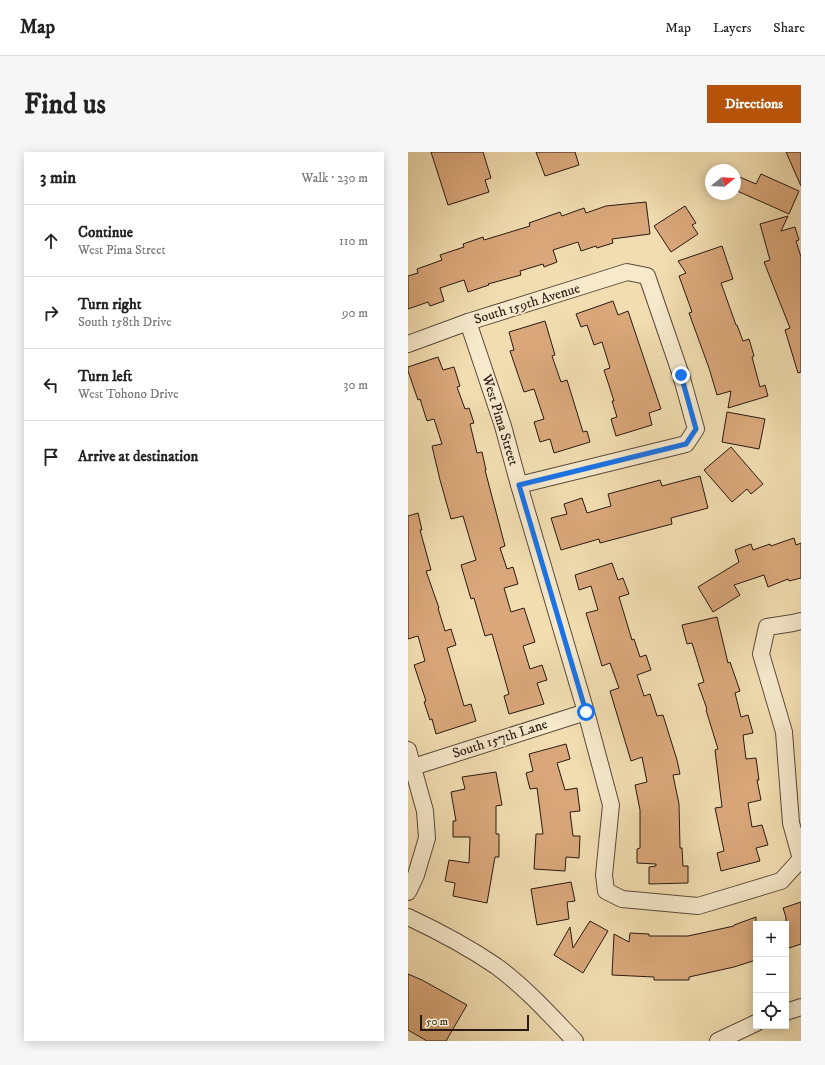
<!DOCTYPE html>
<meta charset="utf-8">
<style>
:root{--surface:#fff;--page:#f6f6f6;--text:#222;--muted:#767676;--line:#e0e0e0;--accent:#b45309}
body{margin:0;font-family:"IM FELL DW Pica",serif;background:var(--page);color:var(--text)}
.controls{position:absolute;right:12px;bottom:12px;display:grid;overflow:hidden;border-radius:0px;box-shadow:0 2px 10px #0003}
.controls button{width:36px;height:36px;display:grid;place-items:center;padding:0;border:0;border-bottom:1px solid var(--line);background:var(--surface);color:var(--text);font:20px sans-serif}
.compass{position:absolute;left:297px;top:12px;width:36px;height:36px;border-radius:50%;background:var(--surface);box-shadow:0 2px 10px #0003;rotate:72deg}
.scale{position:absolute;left:12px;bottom:10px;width:109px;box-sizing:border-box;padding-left:4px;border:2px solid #281913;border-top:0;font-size:11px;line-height:14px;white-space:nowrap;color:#281913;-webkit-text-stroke:3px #f6e9cc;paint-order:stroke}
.stop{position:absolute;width:12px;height:12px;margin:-9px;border:3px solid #1a73e8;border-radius:50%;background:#fff}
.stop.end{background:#1a73e8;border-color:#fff;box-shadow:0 1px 4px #0008}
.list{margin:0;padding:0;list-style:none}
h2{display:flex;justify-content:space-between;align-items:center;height:52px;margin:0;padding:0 16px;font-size:17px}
h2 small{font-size:13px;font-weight:400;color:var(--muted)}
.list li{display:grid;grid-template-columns:26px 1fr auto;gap:12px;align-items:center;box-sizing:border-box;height:72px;padding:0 16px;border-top:1px solid var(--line)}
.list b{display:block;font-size:15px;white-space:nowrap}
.list p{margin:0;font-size:13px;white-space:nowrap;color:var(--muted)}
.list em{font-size:13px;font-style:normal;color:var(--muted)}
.icon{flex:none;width:22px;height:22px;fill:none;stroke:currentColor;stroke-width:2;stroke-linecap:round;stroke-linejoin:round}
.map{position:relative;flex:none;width:393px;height:889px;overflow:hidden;border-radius:0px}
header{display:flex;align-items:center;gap:24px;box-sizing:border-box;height:56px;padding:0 20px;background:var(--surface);border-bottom:1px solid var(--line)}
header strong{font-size:19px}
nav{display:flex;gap:22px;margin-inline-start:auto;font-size:14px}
.intro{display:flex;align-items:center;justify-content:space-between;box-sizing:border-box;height:96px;padding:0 24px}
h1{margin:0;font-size:28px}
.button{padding:10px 18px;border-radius:0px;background:var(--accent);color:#fff;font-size:14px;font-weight:700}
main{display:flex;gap:24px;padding:0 24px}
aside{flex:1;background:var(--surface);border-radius:0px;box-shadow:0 2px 10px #0003}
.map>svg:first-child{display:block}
</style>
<header>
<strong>Map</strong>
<nav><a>Map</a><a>Layers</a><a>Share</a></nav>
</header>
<div class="intro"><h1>Find us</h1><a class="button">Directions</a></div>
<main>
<aside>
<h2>3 min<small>Walk · 230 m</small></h2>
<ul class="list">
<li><svg class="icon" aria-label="ahead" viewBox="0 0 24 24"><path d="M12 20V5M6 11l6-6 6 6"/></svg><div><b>Continue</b><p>West Pima Street</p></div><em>110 m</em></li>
<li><svg class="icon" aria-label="right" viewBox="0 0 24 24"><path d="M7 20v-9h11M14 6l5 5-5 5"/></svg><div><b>Turn right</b><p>South 158th Drive</p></div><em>90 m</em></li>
<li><svg class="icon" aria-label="left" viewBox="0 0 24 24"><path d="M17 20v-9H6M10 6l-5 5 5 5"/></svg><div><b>Turn left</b><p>West Tohono Drive</p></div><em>30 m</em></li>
<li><svg class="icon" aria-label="arrive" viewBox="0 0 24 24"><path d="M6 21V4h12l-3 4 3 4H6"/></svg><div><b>Arrive at destination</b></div></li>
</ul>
</aside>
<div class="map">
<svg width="393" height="889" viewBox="0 0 393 889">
<rect width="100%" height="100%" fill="#f1ddb0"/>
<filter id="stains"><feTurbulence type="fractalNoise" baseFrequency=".005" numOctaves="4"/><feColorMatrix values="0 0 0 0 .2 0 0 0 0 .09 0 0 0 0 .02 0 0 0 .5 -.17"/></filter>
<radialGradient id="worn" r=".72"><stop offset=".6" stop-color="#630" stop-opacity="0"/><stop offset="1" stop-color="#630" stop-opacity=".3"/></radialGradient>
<g fill="#d9a77a" stroke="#281913">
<polygon points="23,0 75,0 83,26 77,28 81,40 40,53"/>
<polygon points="128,0 167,0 171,13 137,24"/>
<polygon points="378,0 393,0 393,34"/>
<polygon points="353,22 391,39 381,62 327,38 327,23 348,32"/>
<polygon points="238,50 242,82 204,87 205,91 189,96 188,94 173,99 170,90 145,98 149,110 136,115 135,112 112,119 113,123 80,132 81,133 60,140 56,128 32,136 36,149 22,154 20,150 0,157 0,124 10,121 9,117 34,108 32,103 56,95 55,92 75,85 76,88 122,74 121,71 152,60 154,64 176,56 178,61 198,54"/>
<polygon points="277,54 288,71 284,73 290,82 263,100 246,74"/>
<polygon points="380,64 373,79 387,75 391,88 388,89 393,105 393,220 390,221 377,178 382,176 356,110 362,108 352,72"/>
<polygon points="314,94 325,127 313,131 328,173 329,173 335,189 341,187 346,204 344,205 352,235 357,233 360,244 320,256 323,239 309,243 301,216 281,161 284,160 271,124 278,121 270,109"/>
<polygon points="205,149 210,163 220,159 253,257 241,261 244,273 208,284 203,267 209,265 204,249 206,249 196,218 202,216 194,190 186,193 179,173 173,175 168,162"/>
<polygon points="137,169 147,203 144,204 153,230 159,228 175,280 179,279 182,290 146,301 142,287 132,290 126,270 136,267 126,237 116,240 102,199 106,198 101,180"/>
<polygon points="30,205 35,218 46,215 52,234 49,235 57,257 61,256 66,271 62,272 69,301 74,300 78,318 77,318 97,394 92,396 99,417 105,415 110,432 96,436 103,460 116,456 127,490 115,494 122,517 134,513 139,528 129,531 136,552 101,562 96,544 101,542 84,482 77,484 66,446 63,447 53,413 68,408 55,364 43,367 32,328 24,294 34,292 26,267 19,269 12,247 10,248 0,219 0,215"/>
<polygon points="319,260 357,267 351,297 314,290"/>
<polygon points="323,295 355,332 343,342 339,337 324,350 296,318"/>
<polygon points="292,324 300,356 263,366 264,372 192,391 191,387 153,398 143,366 159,362 156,352 174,346 179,361 203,354 200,342 252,328 254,334"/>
<polygon points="10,361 14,378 12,378 23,418 18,419 31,456 30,456 37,479 43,477 48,493 39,496 56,554 63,552 68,569 28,582 24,567 22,568 16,550 18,549 6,513 17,509 10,484 0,487 0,364"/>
<polygon points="386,386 388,393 393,391 393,426 381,429 380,427 360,435 356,423 326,433 332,443 305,460 290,435 331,410 327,398 343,392 345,398 362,392 363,394"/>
<polygon points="204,411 210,428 215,426 221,442 211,445 224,488 226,487 232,505 238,503 243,518 229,523 236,544 242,542 249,564 255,563 269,608 272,622 265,623 271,652 272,696 274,696 275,714 280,714 280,731 241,732 241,715 248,714 248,712 229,711 229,697 232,696 232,658 227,633 239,630 234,605 223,609 202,539 211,536 202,511 194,514 178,461 190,458 183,434 171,438 167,423"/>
<polygon points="309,465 320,511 322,510 332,539 327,541 333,565 340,563 345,581 335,583 338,607 348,606 351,628 349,628 353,648 340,651 344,675 354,673 360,693 348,696 352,709 313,719 309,701 316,699 307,656 314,655 307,598 310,597 298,558 299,557 290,532 296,530 284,491 279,492 274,473"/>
<polygon points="158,592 162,607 149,611 157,638 169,636 172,659 162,660 165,684 172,684 171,706 158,705 157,719 126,717 128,682 135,682 129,636 122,637 118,621 125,619 121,602"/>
<polygon points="88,620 94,653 88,654 88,682 91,682 91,705 87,705 79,751 45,744 47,731 37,729 41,708 61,711 62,685 45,685 45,669 48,669 43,640 57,637 54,625"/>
<polygon points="163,730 167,749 159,750 161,767 129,773 123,737"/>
<polygon points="393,750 393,792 378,797 378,765 375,756"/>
<polygon points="348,765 348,808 326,815 281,825 281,828 246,828 246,825 204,823 206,782 221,790 222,781 241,782 241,784 280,784 326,774 326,773"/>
<polygon points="182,769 200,779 175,821 146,803 162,775 165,796"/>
<polygon points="0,822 14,828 59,853 38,889 19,889 0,878"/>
</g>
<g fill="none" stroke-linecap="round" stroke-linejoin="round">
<defs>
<g id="minor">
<polyline points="60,170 95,274 111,333 178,560 203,653 196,723 198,739 214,747 290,754 373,729 393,707 383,671 376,580 353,502 359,475 385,471 393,469"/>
<polyline points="0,192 60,170 219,120 239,124 273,223 288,277 278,292 111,333"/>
<polyline points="0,598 17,659 19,686 8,723 0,740"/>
<polyline points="5,615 178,560"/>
<path d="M0 765C30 779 60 795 88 814 117 835 142 863 167 889"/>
<polyline points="378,860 393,855"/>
<polyline points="310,889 348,871"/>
</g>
</defs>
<use href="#minor" stroke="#5a4a3a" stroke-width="18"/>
<use href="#minor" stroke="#f6e9cc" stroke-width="16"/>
</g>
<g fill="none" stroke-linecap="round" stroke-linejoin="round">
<polyline stroke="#1a73e8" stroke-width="5" points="178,560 111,333 278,292 288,277 273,223"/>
</g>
<g text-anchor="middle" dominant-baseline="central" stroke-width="3.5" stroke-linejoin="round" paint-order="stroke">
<g font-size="14" fill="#281913" stroke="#f6e9cc">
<text transform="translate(119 152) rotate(-17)">South 159th Avenue</text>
<text transform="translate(92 268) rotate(73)">West Pima Street</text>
<text transform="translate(92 587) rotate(-18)">South 157th Lane</text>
</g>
</g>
<rect width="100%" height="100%" filter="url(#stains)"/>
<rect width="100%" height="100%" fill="url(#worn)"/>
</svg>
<div class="controls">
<button>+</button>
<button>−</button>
<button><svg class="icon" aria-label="locate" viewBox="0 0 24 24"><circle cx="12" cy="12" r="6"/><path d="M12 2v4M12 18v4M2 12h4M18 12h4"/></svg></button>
</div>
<svg class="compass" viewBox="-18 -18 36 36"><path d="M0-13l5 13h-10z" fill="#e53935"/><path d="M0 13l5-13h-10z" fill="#767676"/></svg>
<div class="scale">50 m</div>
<div class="stop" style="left:178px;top:560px"></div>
<div class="stop end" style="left:273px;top:223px"></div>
</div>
</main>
